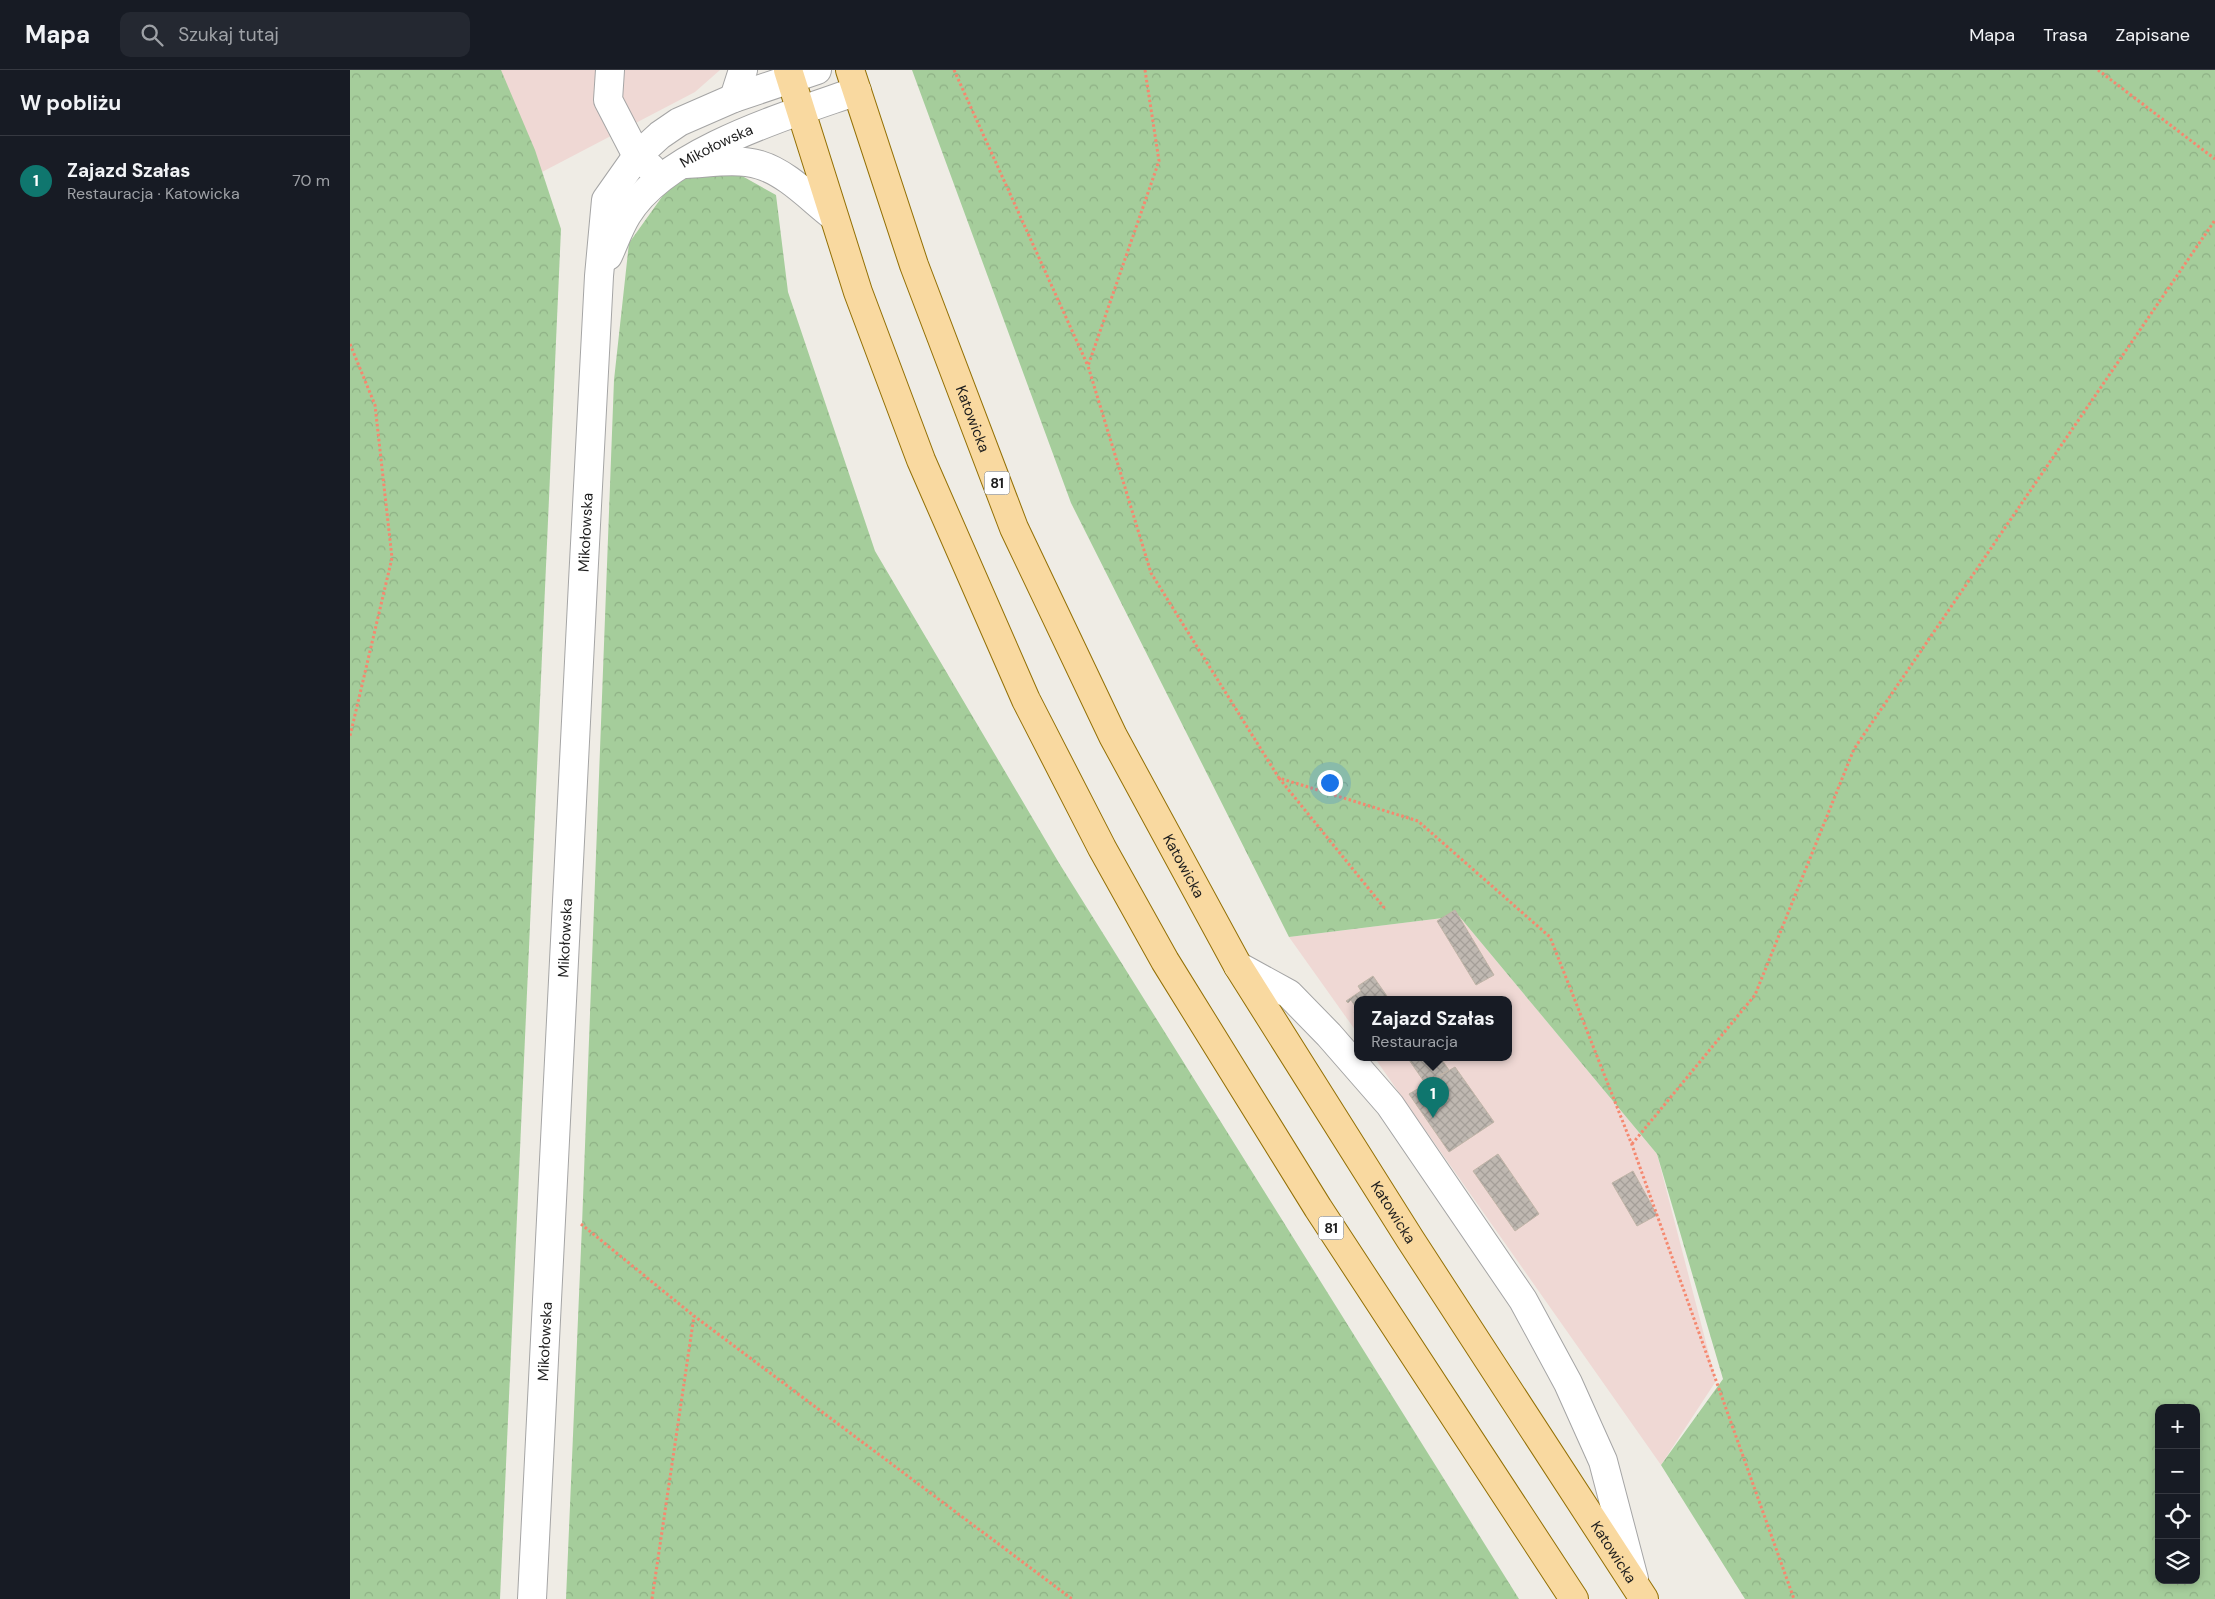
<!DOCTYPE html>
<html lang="pl">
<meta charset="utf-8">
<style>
:root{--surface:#171b24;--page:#242831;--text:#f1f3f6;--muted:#9ea1a6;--line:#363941;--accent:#0f766e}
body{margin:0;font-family:"DM Sans",sans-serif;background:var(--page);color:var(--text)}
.controls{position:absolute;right:15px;bottom:15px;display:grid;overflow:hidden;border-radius:10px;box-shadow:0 2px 8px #0003}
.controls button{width:45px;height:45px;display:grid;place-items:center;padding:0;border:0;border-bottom:1px solid var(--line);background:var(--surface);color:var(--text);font:25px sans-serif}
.you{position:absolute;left:979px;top:712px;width:18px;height:18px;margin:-12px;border:4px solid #fff;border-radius:50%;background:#1a73e8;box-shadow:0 0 0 8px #1a73e833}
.badge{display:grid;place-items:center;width:32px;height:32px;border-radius:50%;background:var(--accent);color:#fff;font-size:16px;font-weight:700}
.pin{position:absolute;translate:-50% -41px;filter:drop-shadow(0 1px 2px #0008)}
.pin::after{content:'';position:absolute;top:26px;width:18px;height:15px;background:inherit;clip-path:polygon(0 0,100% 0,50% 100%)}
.popup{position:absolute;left:1004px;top:926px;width:158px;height:65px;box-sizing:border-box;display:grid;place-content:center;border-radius:10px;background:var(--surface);filter:drop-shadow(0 1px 4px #0005);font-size:16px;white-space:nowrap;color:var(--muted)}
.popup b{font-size:19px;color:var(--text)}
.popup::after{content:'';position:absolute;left:50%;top:100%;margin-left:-10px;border:10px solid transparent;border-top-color:var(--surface)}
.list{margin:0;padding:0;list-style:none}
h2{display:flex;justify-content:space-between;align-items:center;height:65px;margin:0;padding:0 20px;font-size:21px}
h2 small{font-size:16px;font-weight:400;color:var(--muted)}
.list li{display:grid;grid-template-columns:32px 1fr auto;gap:15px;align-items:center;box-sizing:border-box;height:90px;padding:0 20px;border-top:1px solid var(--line)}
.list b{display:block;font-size:19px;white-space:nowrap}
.list p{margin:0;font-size:16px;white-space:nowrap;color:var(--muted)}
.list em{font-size:16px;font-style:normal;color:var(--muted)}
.icon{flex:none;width:28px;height:28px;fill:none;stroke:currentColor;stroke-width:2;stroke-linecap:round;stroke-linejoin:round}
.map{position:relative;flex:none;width:1865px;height:1529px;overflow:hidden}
header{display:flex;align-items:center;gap:30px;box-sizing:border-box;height:70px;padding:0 25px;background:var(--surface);border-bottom:1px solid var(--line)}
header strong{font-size:24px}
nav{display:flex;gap:28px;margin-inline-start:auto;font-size:18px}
.search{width:350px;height:45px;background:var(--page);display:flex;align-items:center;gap:12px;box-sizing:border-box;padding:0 18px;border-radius:10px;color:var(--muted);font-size:19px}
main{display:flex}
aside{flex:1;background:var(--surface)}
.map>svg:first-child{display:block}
</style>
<header>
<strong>Mapa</strong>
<div class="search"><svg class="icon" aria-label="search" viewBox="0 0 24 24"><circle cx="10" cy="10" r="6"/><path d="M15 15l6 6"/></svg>Szukaj tutaj</div>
<nav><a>Mapa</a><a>Trasa</a><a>Zapisane</a></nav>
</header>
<main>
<aside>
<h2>W pobliżu<small></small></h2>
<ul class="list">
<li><span class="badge">1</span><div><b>Zajazd Szałas</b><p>Restauracja · Katowicka</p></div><em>70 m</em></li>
</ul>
</aside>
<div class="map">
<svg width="1865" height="1529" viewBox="0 0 1865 1529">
<defs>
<pattern id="forest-crowns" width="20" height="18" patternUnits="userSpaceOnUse" patternTransform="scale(1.25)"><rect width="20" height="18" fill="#a5cd9b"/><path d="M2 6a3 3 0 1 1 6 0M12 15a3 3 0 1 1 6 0" fill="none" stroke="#8eb085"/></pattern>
<pattern id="building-cross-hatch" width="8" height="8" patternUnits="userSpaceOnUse" patternTransform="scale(1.25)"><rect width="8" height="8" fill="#bfb8b1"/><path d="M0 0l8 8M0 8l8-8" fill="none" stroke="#a49e98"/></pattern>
</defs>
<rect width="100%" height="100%" fill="#efece5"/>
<g fill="#efd8d4">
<polygon points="150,0 370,0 345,22 192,102"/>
<polygon points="1109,846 1307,1084 1366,1311 1311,1395 1024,987 1158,987 1158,929 1008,929 1008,964 939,867"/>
</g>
<g fill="url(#forest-crowns)" fill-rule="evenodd">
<polygon points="0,0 151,0 185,80 211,159 150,1529 0,1529"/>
<path d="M562 0H1865V1529H1395L1311 1395 1373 1309 1307 1084 1109 846 939 867 721 433ZM1809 1338H1846V1510H1809Z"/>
<polygon points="376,97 426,125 438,222 525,481 709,793 1169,1529 216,1529 232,1155 264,310 279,173 324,110"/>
</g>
<g fill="url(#building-cross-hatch)" stroke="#c0b4a7">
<polygon points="1105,840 1144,905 1126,915 1087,851"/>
<polygon points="1023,906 1039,929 1008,929 1008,948 1004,942 1007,939 1001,930 998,933 996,931 1011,921 1008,916"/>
<polygon points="1057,987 1090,987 1099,1000 1075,1013"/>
<polygon points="1105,997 1144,1052 1099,1082 1059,1024"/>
<polygon points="1148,1084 1189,1144 1165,1161 1123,1101"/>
<polygon points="1283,1101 1307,1145 1287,1156 1262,1113"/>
</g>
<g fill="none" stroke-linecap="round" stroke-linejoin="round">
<defs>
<g id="minor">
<polyline points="260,0 258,30 287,86 301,98"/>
<polyline points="384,28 393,0"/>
<path d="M336 94C360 93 387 88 410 95 437 103 461 129 483 146"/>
<path id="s1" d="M258 186C264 173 269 158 277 145 315 81 439 45 507 21"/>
<polyline points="888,896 939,924 979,965 1040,1035 1173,1230 1218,1313 1253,1391 1284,1509"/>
<path id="s2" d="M182 1529 233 512 249 206 256 130 287 86 310 65 329 52 384 28 467 0"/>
</g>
<g id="major">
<polyline points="438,0 508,222 571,390 676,630 752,778 815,891 968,1138 1224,1529"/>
<path id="s3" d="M500 0 564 195 664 458 763 666 888 896 1060 1169 1294 1529"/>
</g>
</defs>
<use href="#minor" stroke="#a5a5a5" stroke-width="30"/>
<use href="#major" stroke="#937005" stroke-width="30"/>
<g stroke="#f5886f" stroke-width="3" stroke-dasharray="2.5 2.5" stroke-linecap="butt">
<polyline points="604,0 738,296"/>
<polyline points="795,0 809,91 738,296 801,503 929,708 1068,751 1200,867 1282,1075 1444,1529"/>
<polyline points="1748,0 1865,89"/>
<polyline points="0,274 25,335 42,488 0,666"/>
<polyline points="929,708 1036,840"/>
<polyline points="1282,1074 1405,925 1504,679 1865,150"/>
<polyline points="231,1154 344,1246 722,1529"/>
<polyline points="302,1529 344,1246"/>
</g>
<use href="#minor" stroke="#fff" stroke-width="28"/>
<use href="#major" stroke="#f9d9a0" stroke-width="28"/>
</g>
<g text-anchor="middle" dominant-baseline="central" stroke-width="4" stroke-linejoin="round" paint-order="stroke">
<g fill="#fff" stroke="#626262" stroke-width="1">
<rect x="634.5" y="401.5" width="25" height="23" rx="4"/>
<rect x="968.5" y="1146.5" width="25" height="23" rx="4"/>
</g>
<g font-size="14" font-weight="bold" fill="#1e1e1e">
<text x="647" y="413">81</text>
<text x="981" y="1158">81</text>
</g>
<g font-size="15" fill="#1e1e1e" stroke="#fff">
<text stroke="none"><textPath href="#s1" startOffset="160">Mikołowska</textPath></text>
<text stroke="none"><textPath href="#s3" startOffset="370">Katowicka</textPath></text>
<text stroke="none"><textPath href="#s2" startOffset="1068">Mikołowska</textPath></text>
<text stroke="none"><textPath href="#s3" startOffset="865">Katowicka</textPath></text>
<text stroke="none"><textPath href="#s2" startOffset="662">Mikołowska</textPath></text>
<text stroke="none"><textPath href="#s3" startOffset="1270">Katowicka</textPath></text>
<text stroke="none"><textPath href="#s2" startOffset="258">Mikołowska</textPath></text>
<text stroke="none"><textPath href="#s3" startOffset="1675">Katowicka</textPath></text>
</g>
</g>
</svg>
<div class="controls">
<button>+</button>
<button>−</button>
<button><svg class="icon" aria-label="locate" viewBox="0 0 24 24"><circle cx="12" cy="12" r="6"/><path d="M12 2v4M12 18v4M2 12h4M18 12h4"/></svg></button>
<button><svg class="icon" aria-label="layers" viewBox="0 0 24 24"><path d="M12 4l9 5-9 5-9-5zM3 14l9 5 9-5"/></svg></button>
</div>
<div class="you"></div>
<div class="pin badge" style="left:1083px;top:1048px">1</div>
<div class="popup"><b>Zajazd Szałas</b>Restauracja</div>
</div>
</main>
